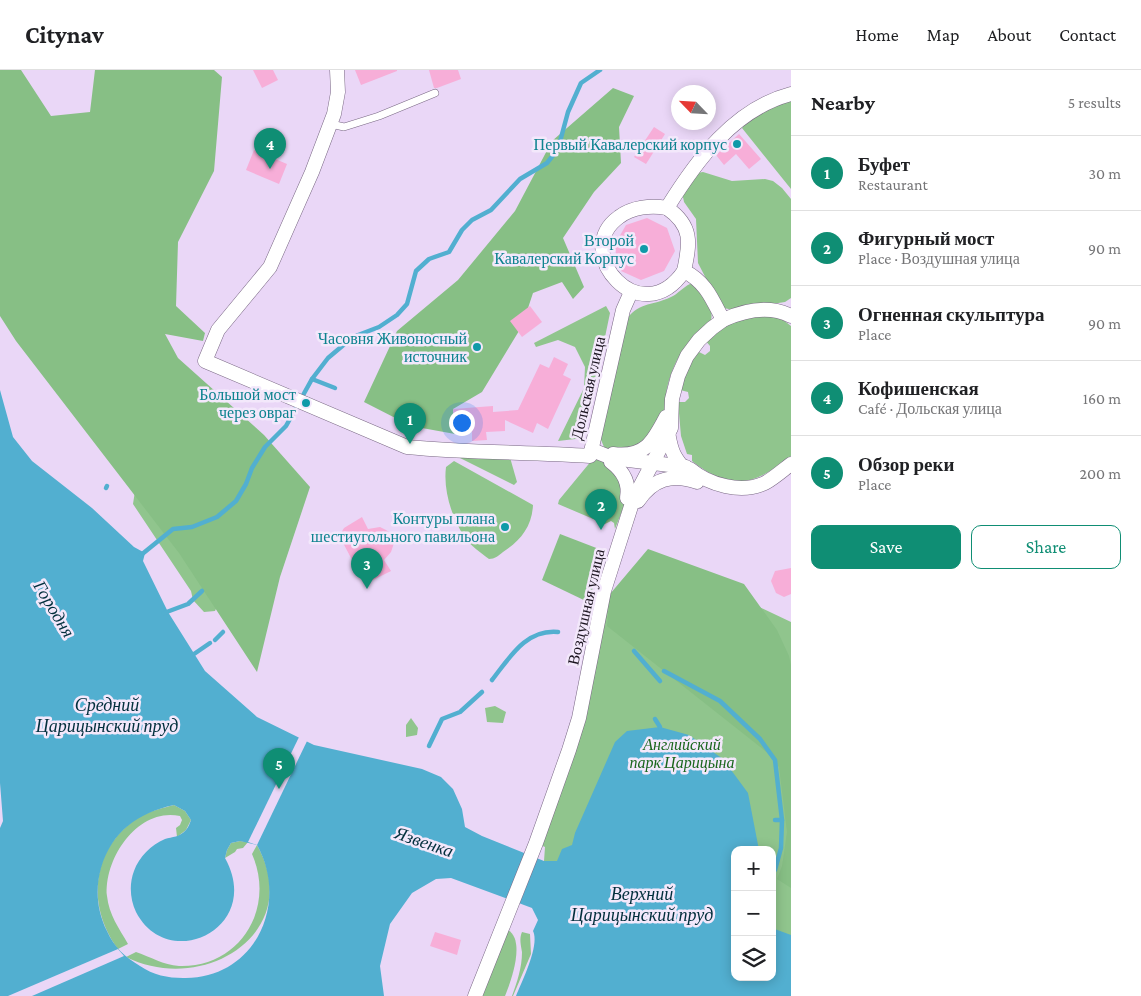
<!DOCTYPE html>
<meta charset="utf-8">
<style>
:root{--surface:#fff;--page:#f6f6f6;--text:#202124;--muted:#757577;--line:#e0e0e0;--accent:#0f8e74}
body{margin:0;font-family:"Crimson Pro",serif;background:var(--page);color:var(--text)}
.controls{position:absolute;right:15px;bottom:15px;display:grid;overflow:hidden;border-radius:10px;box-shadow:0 2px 12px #0003}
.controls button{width:45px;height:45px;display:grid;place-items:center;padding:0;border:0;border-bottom:1px solid var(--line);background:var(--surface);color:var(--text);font:25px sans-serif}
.compass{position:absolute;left:671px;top:15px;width:45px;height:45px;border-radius:50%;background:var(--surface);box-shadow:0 2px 12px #0003;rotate:295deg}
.you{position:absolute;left:461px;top:352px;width:18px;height:18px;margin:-12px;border:4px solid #fff;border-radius:50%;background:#1a73e8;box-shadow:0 0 0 8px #1a73e833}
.badge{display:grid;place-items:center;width:32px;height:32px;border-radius:50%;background:var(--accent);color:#fff;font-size:16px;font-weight:700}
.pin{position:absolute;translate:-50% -41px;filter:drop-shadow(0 1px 2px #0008)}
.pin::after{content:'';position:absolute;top:26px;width:18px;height:15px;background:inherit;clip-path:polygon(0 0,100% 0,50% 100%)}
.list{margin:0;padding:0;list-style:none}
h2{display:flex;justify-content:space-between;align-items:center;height:65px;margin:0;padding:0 20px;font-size:21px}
h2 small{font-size:16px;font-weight:400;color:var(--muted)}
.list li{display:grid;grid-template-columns:32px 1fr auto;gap:15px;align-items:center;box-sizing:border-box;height:75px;padding:0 20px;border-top:1px solid var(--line)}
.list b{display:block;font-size:19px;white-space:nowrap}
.list p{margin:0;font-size:16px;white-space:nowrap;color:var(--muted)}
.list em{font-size:16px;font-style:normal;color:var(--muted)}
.actions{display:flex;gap:10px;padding:15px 20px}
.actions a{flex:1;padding:11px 0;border:1px solid var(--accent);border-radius:10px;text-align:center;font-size:18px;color:var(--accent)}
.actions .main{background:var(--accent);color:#fff}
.icon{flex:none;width:28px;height:28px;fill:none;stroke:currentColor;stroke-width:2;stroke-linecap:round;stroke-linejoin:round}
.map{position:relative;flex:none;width:791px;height:926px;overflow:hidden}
header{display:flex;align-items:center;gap:30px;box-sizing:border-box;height:70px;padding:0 25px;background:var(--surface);border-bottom:1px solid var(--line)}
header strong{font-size:24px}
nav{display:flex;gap:28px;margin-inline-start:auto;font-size:18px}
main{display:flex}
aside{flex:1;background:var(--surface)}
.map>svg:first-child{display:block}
</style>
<header>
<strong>Citynav</strong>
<nav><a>Home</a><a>Map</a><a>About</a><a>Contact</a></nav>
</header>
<main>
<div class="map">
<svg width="791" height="926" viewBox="0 0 791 926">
<rect width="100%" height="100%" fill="#ead7f7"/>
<g fill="#90c58d" fill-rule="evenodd">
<path d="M791 30V119L742 58C752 44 775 36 791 30Z"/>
<polygon points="703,102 732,111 765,109 773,111 782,118 791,129 791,228 785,232 733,240 724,238 716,228 698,193 696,149 684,132 682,122 697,103"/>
<path d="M690 214C694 214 698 215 701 218 706 222 714 244 711 250 706 259 694 267 687 275 672 293 662 324 666 347L646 377 608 380 604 377 599 365 624 253C638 231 650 237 671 227 678 224 683 217 690 214Z"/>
<polygon points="606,236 610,243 584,368 558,371 584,318 585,297 575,277 558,270 536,277 534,273"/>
<path d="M761 243 782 249 791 256V386C753 416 732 422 692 391V385L687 384 681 366 678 332H685L689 328 688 322 680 320 685 303 697 281 705 285 710 281V276L705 270 733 251Z"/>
<polygon points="509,384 517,412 514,415 458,387"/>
<polygon points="596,388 611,392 627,428 615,459 614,453 611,451 605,454 558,434 559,430 592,390"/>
<path d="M454 391 533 435C532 457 520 471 503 482 498 486 495 489 489 489 481 483 471 476 465 468 452 448 443 421 446 397Z"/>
<polygon points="135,421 219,532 215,541 204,542 193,530 191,521 133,434"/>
<path d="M652 486 791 552V926H760L544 791 545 777 536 773 569 680 603 525 618 524ZM735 780H772V907H735Z"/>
<polygon points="495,636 506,642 503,653 487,652 485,638"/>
<polygon points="411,648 418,658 417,665 406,667 406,655"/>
<path d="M174 735 185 741 191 750 186 760 177 767 176 758 180 755 182 750 180 746C138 737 104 788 107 826 109 845 119 858 128 874L118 879C85 834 92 775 141 746 152 740 163 738 174 735Z"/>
<polygon points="240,771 248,772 243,778 237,779 235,782 225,788 227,780 231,773"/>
<path d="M257 775C306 862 204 926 126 887L136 882C151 887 163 895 179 896 240 898 276 838 252 784Z"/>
<path d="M506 859C527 868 511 911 505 926H480Z"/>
<path d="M522 862 530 864 531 884 513 926H512C517 912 522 898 522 882 521 875 519 869 522 862Z"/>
</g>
<g fill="#87bf85">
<polygon points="0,0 21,0 51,46 90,42 95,0 214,0 222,7 214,101 178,172 176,236 205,263 203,271 165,264 178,288 264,365 310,417 280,507 257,602 179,483 16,271 0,246"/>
<polygon points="613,18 634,26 619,57 621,93 594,122 563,168 584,217 573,229 562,212 533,223 522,256 482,322 453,339 455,364 411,356 364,332 397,261 458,210 515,141 552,71"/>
<polygon points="560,464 599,479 590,533 542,510"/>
<polygon points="648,479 744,514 777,560 789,586 791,595 791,818 777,809 782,796 787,762 779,697 769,684 607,556 610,524"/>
</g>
<path fill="#52afd0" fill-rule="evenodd" d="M0 320 13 367 32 391 92 438 134 477 145 483 143 491 168 542 205 601 257 647 314 675 422 699 441 707 453 719 462 739 465 757 482 766 544 791H557L562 779 572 775 575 763 615 672 627 661 660 657 689 665 723 689 748 723 759 780H735V907H772V858L791 865V926H516C522 911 540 875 533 861L538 850 532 838 451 808 436 809 412 823 390 854 380 896 384 926H0V758L3 751 0 713ZM174 735 185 741 191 750C190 753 188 758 186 760 180 767 172 767 165 769 151 775 139 787 134 801 129 814 130 829 136 842 168 904 264 858 225 788L227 780 231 773 240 771 257 775C290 834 254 910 183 908 168 908 153 905 140 896 125 887 114 877 107 861 97 841 95 819 101 798 112 761 138 743 174 735Z"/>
<g fill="#ead7f7">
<polygon points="300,665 308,669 257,775 248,772"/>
<polygon points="118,879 124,886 32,926 8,926"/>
</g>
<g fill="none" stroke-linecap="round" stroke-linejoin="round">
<g stroke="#52afd0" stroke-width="4.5">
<polyline points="312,309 335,318"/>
<polyline points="106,418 107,416"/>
<polyline points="141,485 173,459 192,457 217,447 236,431 246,414 252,398 265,377 286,356 312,309 328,288 353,267 379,257 397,245 407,234 416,201 429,189 449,182 462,160 472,150 491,140 520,109 547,93 558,79 568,42 581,13 600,0"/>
<polyline points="164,543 188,534 202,521"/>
<polyline points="215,570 223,562"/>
<polyline points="634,581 660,611"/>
<polyline points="194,584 210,573"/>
<polyline points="664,601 720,631 760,669 775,690 782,750"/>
<path d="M492 610C510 587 526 559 558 562"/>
<polyline points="655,649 660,657"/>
<polyline points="429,676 442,649 460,642 482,622"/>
<polyline points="775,800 781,778 782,750 775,750"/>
</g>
</g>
<g fill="#f7aed8">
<polygon points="253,0 273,0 278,10 262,18"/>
<polygon points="355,0 397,0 397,1 361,15"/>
<polygon points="429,0 458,0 461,9 437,18 434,18"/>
<polygon points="654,57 665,64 646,94 634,87"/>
<polygon points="739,64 761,89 749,99 736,84 724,95 716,85"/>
<polygon points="254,80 287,94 279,114 246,100"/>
<polygon points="647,148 667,158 675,181 664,201 641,210 621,201 614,176 626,155"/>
<polygon points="530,236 542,252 522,267 510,251"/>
<polygon points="554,287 568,294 563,305 571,309 548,359 537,353 533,363 505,350 505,361 486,362 487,370 472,371 472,362 455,364 453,339 493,336 493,342 518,340 540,294 549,298"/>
<polygon points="362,447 368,459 380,457 386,460 391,464 394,473 391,482 384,490 391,501 371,511 361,507 341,469 341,463 344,458"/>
<polygon points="791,498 791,524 784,527 776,523 771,511 775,501"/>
<polygon points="435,862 461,870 457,885 430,876"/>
</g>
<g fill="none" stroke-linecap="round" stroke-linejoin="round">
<defs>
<polyline id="lane" points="331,54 344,57 379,46 435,23"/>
<g id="street">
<path d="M337 0 338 22 334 44 312 102 270 197 218 260 205 291 407 377C468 383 529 382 590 386L623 240 631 222"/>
<path d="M667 138C651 135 632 137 619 147 570 182 641 264 684 201"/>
<path d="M723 250C745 240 769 235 791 246"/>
<path d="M666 347C670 382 672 388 697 412 672 403 653 409 638 431L627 428C630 412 623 401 611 392L613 384C645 388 653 372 666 347Z"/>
<polyline points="592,380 612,388 686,397"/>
<path d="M690 399C709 415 741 424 765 413 774 408 783 400 791 394"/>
<path d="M475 926 536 773 569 680 579 648 604 521 633 430 671 358 672 329 678 306 687 286 699 270 712 258 723 250C712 229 706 212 684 201 690 173 693 156 667 138 696 91 734 39 791 24"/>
</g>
</defs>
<use href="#lane" stroke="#796884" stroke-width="8"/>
<use href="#street" stroke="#796884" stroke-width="15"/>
<use href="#lane" stroke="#fff" stroke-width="7"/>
<use href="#street" stroke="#fff" stroke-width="14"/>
</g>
<g fill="#0f9aa8" stroke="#f3e8fb" stroke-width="2">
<circle cx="737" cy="74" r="5"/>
<circle cx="644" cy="179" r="5"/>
<circle cx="477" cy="277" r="5"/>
<circle cx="306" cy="333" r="5"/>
<circle cx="505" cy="457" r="5"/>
</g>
<g text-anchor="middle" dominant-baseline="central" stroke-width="5" stroke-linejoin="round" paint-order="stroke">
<g font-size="16" fill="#0d838f" stroke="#f3e8fb" text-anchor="end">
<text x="727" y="74">Первый Кавалерский корпус</text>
<text x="634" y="170">Второй<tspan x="634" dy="18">Кавалерский Корпус</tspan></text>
<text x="467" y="268">Часовня Живоносный<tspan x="467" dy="18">источник</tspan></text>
<text x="296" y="324">Большой мост<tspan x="296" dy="18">через овраг</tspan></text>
<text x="495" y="448">Контуры плана<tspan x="495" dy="18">шестиугольного павильона</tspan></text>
</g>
<g font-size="16" fill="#1b141f" stroke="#f3e8fb">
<text transform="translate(588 318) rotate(-77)">Дольская улица</text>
<text transform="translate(586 537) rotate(-77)">Воздушная улица</text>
</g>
<g font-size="16" font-style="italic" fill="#19661c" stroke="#f3e8fb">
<text x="682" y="674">Английский<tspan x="682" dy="18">парк Царицына</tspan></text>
</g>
<g font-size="18" font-style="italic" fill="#022f3d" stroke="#f3e8fb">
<text transform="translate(54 539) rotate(59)">Городня</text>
<text x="107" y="635">Средний<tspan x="107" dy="21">Царицынский пруд</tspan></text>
<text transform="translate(424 772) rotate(19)">Язвенка</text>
<text x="642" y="824">Верхний<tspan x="642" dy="21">Царицынский пруд</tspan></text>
</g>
</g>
</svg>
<div class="controls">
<button>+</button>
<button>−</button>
<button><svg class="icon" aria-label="layers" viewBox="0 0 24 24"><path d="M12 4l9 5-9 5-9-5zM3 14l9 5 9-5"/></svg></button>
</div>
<svg class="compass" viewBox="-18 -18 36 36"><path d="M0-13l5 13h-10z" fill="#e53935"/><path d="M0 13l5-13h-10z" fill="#757577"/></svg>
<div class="you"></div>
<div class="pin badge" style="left:410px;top:374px">1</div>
<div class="pin badge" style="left:601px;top:460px">2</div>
<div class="pin badge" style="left:367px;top:519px">3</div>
<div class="pin badge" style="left:270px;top:99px">4</div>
<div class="pin badge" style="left:279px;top:719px">5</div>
</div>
<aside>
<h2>Nearby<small>5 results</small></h2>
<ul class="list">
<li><span class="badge">1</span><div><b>Буфет</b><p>Restaurant</p></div><em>30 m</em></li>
<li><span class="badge">2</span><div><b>Фигурный мост</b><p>Place · Воздушная улица</p></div><em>90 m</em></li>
<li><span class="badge">3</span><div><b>Огненная скульптура</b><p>Place</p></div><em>90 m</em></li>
<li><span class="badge">4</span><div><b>Кофишенская</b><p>Café · Дольская улица</p></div><em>160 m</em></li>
<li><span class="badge">5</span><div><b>Обзор реки</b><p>Place</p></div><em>200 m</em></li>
</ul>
<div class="actions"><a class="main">Save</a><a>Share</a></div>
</aside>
</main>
